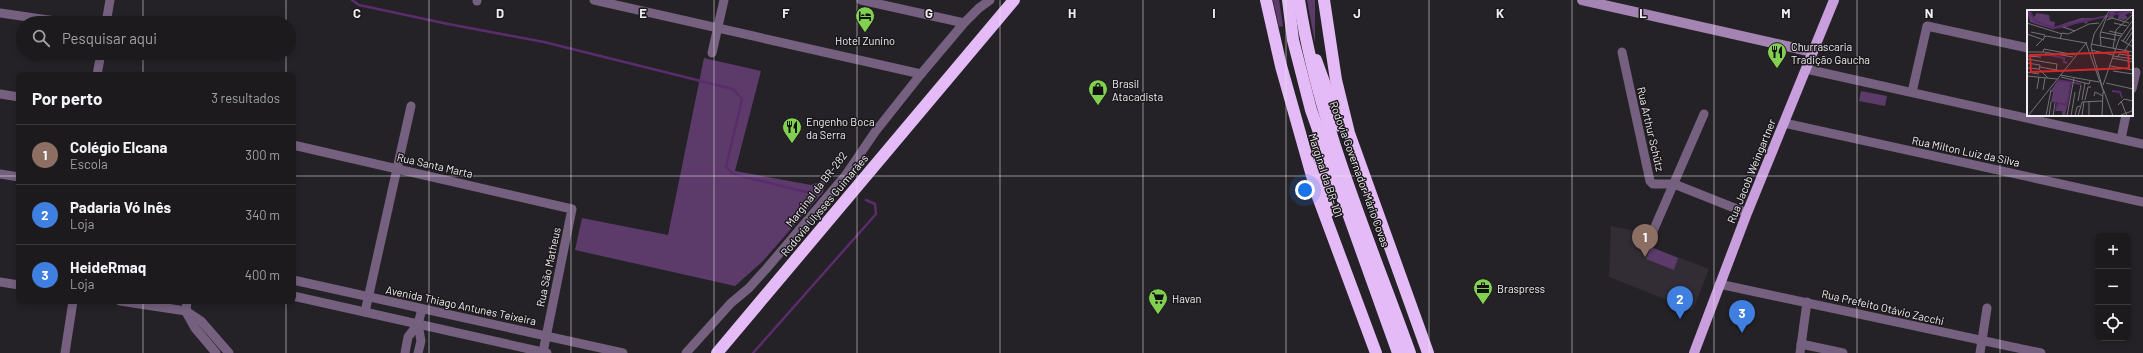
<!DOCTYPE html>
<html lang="pt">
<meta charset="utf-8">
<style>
:root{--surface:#1c1a1d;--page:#252326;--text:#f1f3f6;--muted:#a0a1a4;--line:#3a383b;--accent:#ea580c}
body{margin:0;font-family:Barlow,sans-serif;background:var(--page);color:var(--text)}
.controls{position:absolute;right:12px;bottom:12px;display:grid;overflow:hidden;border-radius:8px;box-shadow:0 2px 6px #0003}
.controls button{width:36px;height:36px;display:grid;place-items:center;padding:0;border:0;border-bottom:1px solid var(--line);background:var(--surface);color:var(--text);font:20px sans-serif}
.you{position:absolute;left:1305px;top:190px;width:14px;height:14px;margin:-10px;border:3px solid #fff;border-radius:50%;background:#1a73e8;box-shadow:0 0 0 6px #1a73e833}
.badge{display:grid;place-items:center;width:26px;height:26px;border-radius:50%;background:var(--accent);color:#fff;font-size:13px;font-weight:700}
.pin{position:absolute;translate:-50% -33px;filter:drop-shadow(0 1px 2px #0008)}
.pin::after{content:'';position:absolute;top:21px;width:14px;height:12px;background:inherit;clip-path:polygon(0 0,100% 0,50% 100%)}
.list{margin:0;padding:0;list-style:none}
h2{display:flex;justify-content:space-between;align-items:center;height:52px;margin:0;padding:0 16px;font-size:17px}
h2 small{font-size:13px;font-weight:400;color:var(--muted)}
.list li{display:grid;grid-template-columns:26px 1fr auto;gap:12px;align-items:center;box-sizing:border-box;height:60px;padding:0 16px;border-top:1px solid var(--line)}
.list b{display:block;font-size:15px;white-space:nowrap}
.list p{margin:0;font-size:13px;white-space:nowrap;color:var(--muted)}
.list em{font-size:13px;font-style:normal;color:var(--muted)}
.icon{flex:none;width:22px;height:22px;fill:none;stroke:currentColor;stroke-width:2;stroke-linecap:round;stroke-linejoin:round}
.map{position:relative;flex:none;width:2143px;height:353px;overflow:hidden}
.search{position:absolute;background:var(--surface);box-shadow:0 2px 6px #0003;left:16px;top:16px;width:280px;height:44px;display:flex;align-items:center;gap:10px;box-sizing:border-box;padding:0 14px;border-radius:22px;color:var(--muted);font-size:15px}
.panel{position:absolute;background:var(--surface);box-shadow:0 2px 6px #0003;left:16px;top:72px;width:280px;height:232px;border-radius:8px}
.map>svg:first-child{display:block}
</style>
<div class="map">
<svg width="2143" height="353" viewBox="0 0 2143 353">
<rect width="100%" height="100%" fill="#252227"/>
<polygon fill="#322c35" points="1611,226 1646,233 1643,240 1649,246 1709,269 1693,310 1609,277"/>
<g fill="#5c3b6a">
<polygon points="1273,0 1279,0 1283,26 1279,27"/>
<polygon points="1307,0 1315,0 1315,43"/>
<polygon points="704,58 761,71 735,171 811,185 824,180 826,182 823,192 763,261 735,286 575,250 582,218 668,235"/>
<polygon points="1861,91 1887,96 1885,106 1859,101"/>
<polygon points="1651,247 1678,258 1674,270 1646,259"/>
</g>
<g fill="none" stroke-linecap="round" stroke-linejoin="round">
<g stroke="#5a2c6c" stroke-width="2.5">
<polyline points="352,0 359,5 448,24 544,42 733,89 742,99 726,167 733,174 814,194"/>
<polyline points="753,353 876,214 875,204 866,200"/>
</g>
<g stroke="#75617f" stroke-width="9">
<polyline points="594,0 921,74"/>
<polyline points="861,0 964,23"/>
<polyline points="477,1 477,0"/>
<polyline points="0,13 69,23"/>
<polyline points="106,23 110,0"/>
<polyline points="1622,52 1650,181 1653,184 1674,184 1747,213"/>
<polyline points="712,53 724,0"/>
<polyline points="1806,69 2143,144"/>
<polyline points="97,75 101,53"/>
<polyline points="2132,89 2136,72"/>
<polyline points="1912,92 1927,26 2028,48"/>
<polyline points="0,94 19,97"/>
<polyline points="1784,123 2143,202"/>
<polyline points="2121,139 2126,115"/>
<polyline points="293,145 572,209 543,352"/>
<polyline points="0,174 19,177"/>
<polyline points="1650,238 1704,114"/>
<polyline points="293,280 623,353"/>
<polyline points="0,282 19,285"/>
<polyline points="1719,284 2041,353"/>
<polyline points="293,296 547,353"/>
<polyline points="120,301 186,311 201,321 229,353"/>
<polyline points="186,311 187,301"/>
<polyline points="186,312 195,328 216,353"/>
<polyline points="365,312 411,106"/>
<polyline points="418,324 421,341 418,353"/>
<polyline points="1801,344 1843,353"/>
<polyline points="65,353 73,301"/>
<polyline points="405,353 408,337 418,324 422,309"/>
<polyline points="686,353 731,303 749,288 767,268 845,176 875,132 921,74 964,23 979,8 990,0"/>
<polyline points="1800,353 1807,302"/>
<polyline points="1980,353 1987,308"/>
</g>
<polyline stroke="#a484b3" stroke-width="10" points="1582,0 1813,52"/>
<polyline stroke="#c99edc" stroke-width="10" points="1694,353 1747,213 1834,0"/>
<g stroke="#e4bbf7" stroke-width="12">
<polyline points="1266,0 1281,66 1318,197 1376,353"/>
<polyline points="1288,0 1293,40 1311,110 1398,353"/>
<path d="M1299 0C1318 122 1368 237 1410 353"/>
<polyline points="1324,0 1336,80 1349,133 1428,353"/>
<polyline points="1316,60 1340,126"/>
<polyline points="1318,149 1329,211"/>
<polyline points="717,353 1014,0"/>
</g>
</g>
<path fill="none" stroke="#efedf0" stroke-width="1" stroke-opacity="0.55" d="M143 0V23M286 0V23M429 0V353M571 0V353M714 0V353M857 0V353M1000 0V353M1143 0V353M1286 0V353M1429 0V353M1572 0V353M1714 0V353M1857 0V353M2000 0V353M143 53V75M286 53V75M0 176H19M293 176H2143M143 301V353M286 301V353"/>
<defs>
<symbol id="hotel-pin" viewBox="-11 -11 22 30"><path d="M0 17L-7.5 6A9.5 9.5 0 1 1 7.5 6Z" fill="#82d04f" stroke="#1c191d"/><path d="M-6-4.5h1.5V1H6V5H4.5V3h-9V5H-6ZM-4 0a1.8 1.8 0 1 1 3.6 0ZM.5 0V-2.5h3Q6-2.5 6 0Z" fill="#111"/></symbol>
<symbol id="restaurant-pin" viewBox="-11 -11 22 30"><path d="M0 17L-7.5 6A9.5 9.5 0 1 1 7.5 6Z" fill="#82d04f" stroke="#1c191d"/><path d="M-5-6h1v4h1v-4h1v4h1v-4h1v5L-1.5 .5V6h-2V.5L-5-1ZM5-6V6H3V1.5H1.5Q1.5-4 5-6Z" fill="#111"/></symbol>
<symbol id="shop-pin" viewBox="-11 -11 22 30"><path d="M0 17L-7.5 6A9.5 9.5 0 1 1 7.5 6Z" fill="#82d04f" stroke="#1c191d"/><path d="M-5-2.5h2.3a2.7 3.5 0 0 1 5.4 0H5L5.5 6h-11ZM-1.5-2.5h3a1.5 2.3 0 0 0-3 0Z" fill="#111"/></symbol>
<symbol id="office-pin" viewBox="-11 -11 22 30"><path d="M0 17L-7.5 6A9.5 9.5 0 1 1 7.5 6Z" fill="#82d04f" stroke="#1c191d"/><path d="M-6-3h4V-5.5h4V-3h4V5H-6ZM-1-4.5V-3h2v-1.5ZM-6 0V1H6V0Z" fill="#111"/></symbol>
<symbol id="supermarket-pin" viewBox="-11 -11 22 30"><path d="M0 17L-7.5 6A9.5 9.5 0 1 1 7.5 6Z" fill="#82d04f" stroke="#1c191d"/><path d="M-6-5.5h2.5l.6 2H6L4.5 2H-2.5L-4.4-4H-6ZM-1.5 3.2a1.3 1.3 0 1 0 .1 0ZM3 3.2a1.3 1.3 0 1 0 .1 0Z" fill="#111"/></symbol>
</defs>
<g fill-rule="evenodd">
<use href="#hotel-pin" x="854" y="5" width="22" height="30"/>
<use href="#restaurant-pin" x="1766" y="41" width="22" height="30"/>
<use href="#shop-pin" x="1087" y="78" width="22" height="30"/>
<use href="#restaurant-pin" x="781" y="116" width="22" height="30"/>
<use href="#office-pin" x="1472" y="277" width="22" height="30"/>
<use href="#supermarket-pin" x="1147" y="287" width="22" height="30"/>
</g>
<g text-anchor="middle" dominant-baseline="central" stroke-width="3" stroke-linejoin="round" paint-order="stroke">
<g font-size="11" fill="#efedf0" stroke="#1c191d" text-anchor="start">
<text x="865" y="40" text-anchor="middle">Hotel Zunino</text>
<text x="1791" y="46">Churrascaria<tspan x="1791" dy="13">Tradição Gaucha</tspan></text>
<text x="1112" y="83">Brasil<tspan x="1112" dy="13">Atacadista</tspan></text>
<text x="806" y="121">Engenho Boca<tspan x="806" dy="13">da Serra</tspan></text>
<text x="1497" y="288">Braspress</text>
<text x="1172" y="298">Havan</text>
</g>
<g font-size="11" fill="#efedf0" stroke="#1c191d">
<text transform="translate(1651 129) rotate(77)">Rua Arthur Schütz</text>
<text transform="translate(1966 151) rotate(12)">Rua Milton Luiz da Silva</text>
<text transform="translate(435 165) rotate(13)">Rua Santa Marta</text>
<text transform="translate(1751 171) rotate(-68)">Rua Jacob Weingartner</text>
<text transform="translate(1360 174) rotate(70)">Rodovia Governador Mário Covas</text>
<text transform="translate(1326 175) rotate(72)">Marginal da BR-101</text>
<text transform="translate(816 189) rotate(-52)">Marginal da BR-282</text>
<text transform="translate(824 205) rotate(-50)">Rodovia Ulysses Guimarães</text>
<text transform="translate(548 267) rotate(-78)">Rua São Matheus</text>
<text transform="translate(461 305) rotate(12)">Avenida Thiago Antunes Teixeira</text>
<text transform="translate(1883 307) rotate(13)">Rua Prefeito Otávio Zacchi</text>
</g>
</g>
<g transform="translate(2027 10)">
<rect width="106" height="106" fill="#252227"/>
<path d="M84 0H106L103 1 106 4 102 3 98 5 101 8 97 10 91 9 92 2 96 1 88 2 86 8 81 9 82 4 87 3 82 4ZM0 1 3 2 6 8 10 3 22 5 23 11 28 12 27 17 54 8H67L61 10 60 14 54 11 40 17 25 19 3 12ZM31 70 44 72 40 95 38 94 40 96 38 106H35V101H28L32 93 24 92 26 82H23Z" fill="#5c3b6a"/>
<path fill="none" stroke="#5a2c6c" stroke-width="2" d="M2 0 8 11 27 18 106 0M18 44 37 48V52L40 53M31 70 54 74M85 81 93 82 95 88M29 99 31 93 40 95 44 72"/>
<path fill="none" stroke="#767377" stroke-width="1" d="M80 10 85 8 102 13M0 13 35 24M87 13 100 16M36 17 48 21M82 21 95 24M4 22 18 25 17 27M74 22 94 26M0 24 17 30M73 27 89 30M33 29 35 23 41 24 62 14 72 13M94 30 106 37M96 31 106 16M59 33 77 83 64 37 67 24 83 0M98 33 106 21M64 34 106 42M9 36 19 26 59 33M74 36 73 24 80 6M86 38 89 20 106 4M64 40 86 45M98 40 106 28M0 42H17L46 47M16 42 17 39 48 45M0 46 14 47M86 46 106 49M91 47 92 44 106 46M85 48 106 52M0 49 30 54 29 61M0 53 13 55 12 59M83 56 106 60M13 57 35 61M0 58 12 59M12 59 21 68M86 61 106 64M0 62 12 64M33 65 72 72M0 66 30 69M34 67 62 74 63 71M79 73 106 79M76 75 92 29 106 10M10 79 12 67M16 80 18 68M77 81 86 106M67 86 68 82 76 86M55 90 58 73M58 90 61 77H64M51 91 54 75M94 91 100 106M91 95 97 89 106 91M94 105 105 101 106 93M1 106 60 32M19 106 24 80M22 106 24 92M26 106 28 93M40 106 47 68M44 106 48 82M48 106 50 97 53 96M51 106 55 92 75 91M55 106 57 91M62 106V91M75 106 76 82"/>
<path fill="#d62828" fill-opacity="0.15" stroke="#d62828" stroke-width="2" d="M101 42 102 58 4 62 3 45Z"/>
<rect width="106" height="106" fill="none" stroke="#efedf0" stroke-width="2"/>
</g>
<g font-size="13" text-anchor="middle" font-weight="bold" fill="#efedf0" stroke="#1c191d" stroke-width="3" stroke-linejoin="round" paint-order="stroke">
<text x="357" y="18">C</text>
<text x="500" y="18">D</text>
<text x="643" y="18">E</text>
<text x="786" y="18">F</text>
<text x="929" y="18">G</text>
<text x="1072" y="18">H</text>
<text x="1214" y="18">I</text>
<text x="1357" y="18">J</text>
<text x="1500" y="18">K</text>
<text x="1643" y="18">L</text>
<text x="1786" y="18">M</text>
<text x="1929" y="18">N</text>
</g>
</svg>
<div class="controls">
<button>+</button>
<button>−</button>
<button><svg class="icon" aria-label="locate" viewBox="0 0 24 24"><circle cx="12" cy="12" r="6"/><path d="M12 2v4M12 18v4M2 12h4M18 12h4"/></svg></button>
</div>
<div class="you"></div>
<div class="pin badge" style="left:1645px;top:257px;background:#8d6e63">1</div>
<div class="pin badge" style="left:1680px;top:319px;background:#3f7fe0">2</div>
<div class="pin badge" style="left:1742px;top:333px;background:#3f7fe0">3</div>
<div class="search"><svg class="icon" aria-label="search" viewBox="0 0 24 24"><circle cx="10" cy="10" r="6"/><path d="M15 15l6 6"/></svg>Pesquisar aqui</div>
<section class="panel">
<h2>Por perto<small>3 resultados</small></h2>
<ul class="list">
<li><span class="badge" style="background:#8d6e63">1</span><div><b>Colégio Elcana</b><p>Escola</p></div><em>300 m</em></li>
<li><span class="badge" style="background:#3f7fe0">2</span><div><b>Padaria Vó Inês</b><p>Loja</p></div><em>340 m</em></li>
<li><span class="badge" style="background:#3f7fe0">3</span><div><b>HeideRmaq</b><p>Loja</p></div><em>400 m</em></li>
</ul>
</section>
</div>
